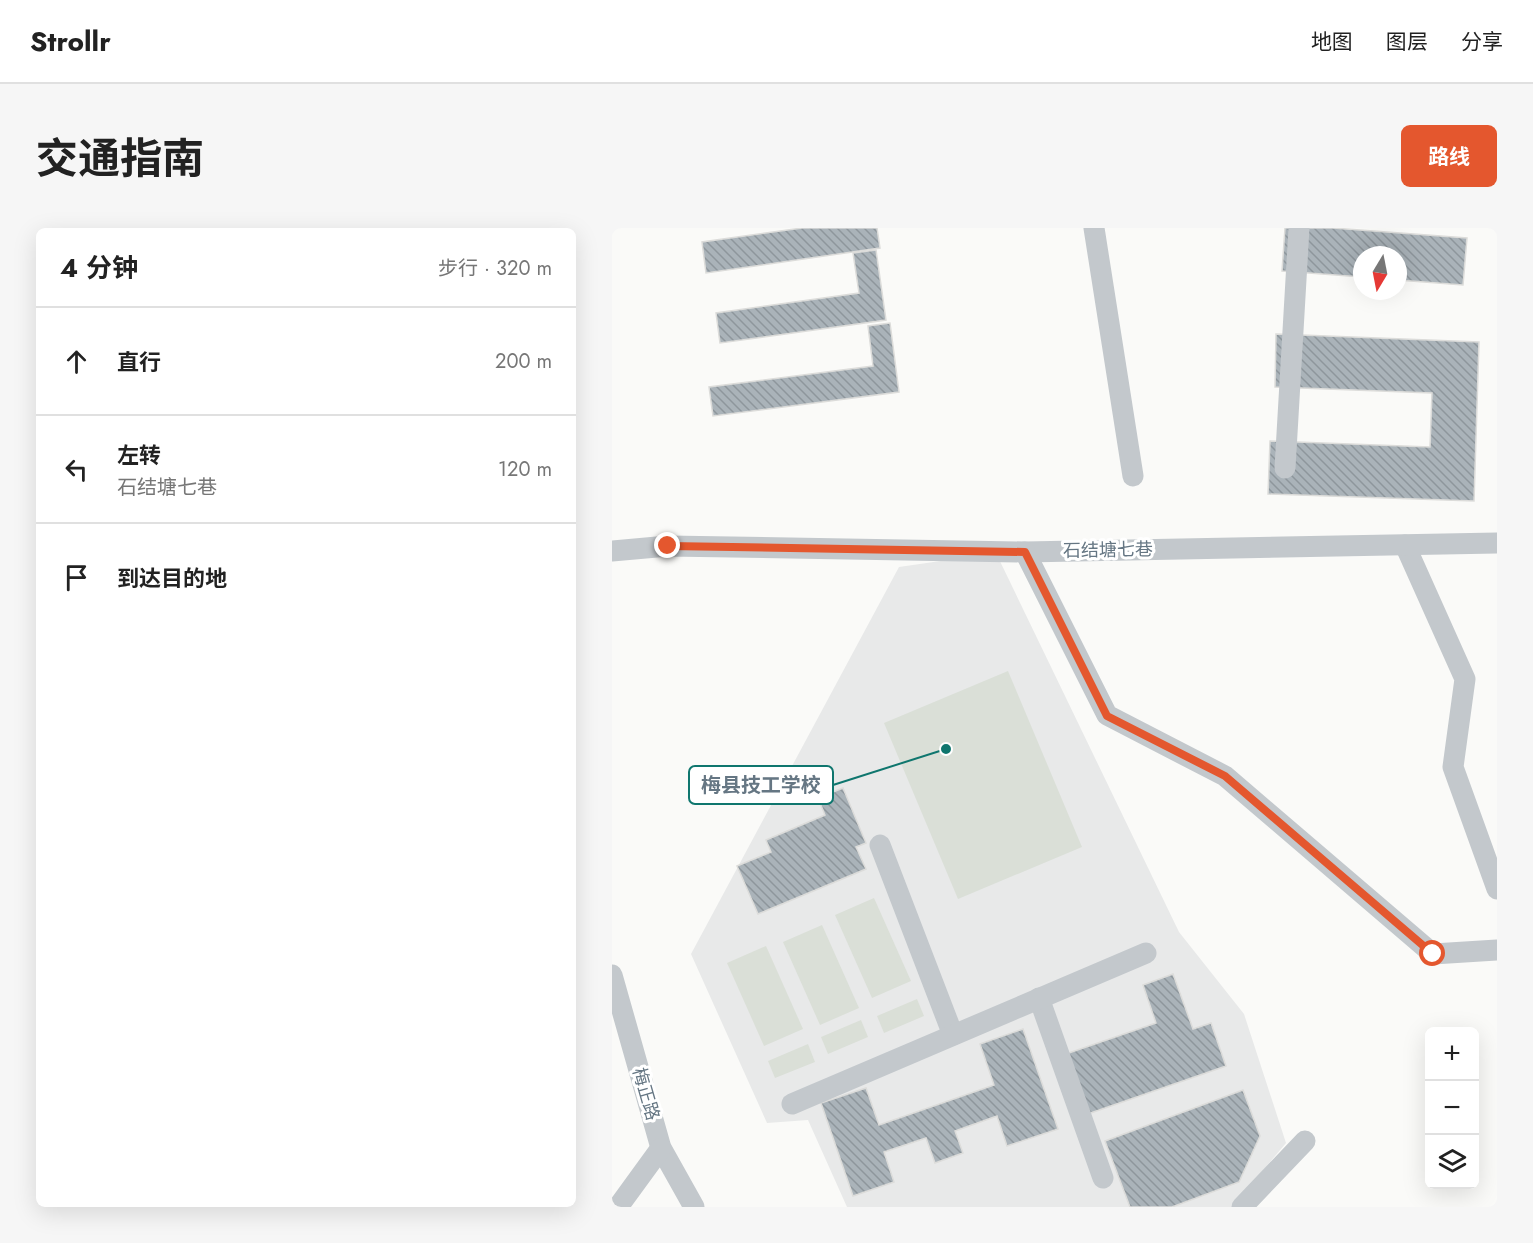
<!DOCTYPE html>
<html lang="zh">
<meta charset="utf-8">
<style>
:root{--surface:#fff;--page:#f6f6f6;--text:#222;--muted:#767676;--line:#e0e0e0;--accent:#e4572e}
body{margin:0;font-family:Jost,"Noto Sans SC",sans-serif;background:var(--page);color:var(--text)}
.controls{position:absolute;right:18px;bottom:18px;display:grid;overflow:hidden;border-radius:9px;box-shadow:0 6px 24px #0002}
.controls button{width:54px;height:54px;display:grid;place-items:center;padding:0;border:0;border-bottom:2px solid var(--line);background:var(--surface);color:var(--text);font:30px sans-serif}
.compass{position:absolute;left:741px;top:18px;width:54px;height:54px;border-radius:50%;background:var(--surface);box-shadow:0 6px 24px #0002;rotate:190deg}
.stop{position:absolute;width:18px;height:18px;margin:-14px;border:4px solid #e4572e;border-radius:50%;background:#fff}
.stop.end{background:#e4572e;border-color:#fff;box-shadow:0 2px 6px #0008}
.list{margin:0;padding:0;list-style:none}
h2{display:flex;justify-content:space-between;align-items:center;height:78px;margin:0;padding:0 24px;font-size:26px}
h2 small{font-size:20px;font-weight:400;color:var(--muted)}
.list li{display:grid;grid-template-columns:39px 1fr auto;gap:18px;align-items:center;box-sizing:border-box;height:108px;padding:0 24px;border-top:2px solid var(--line)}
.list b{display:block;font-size:22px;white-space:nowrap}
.list p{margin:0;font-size:20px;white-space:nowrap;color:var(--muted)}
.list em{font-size:20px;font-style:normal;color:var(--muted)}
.icon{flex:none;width:33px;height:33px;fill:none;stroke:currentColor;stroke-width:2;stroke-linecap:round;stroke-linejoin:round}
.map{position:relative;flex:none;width:885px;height:979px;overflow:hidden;border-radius:9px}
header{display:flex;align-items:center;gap:36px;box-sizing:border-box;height:84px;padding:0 30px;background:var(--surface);border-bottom:2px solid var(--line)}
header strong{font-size:28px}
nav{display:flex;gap:33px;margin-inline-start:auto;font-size:21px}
.intro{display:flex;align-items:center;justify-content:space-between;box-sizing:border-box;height:144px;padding:0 36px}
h1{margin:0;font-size:42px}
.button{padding:15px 27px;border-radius:9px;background:var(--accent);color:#fff;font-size:21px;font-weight:700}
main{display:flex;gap:36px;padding:0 36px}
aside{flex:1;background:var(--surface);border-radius:9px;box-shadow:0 6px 24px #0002}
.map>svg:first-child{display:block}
</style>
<header>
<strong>Strollr</strong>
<nav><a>地图</a><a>图层</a><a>分享</a></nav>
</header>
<div class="intro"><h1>交通指南</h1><a class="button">路线</a></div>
<main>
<aside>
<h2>4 分钟<small>步行 · 320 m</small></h2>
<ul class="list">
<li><svg class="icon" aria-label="ahead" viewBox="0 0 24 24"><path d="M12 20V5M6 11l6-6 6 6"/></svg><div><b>直行</b></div><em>200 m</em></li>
<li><svg class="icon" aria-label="left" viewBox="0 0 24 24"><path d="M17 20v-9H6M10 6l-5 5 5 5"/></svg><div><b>左转</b><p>石结塘七巷</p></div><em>120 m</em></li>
<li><svg class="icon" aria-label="arrive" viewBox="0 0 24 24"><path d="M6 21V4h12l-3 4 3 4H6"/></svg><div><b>到达目的地</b></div></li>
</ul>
</aside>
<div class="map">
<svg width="885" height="979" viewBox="0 0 885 979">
<defs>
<pattern id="building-back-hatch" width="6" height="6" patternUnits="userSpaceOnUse" patternTransform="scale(1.5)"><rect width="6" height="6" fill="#aab3b9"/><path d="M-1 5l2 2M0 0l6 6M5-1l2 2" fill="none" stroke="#8e969c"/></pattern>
</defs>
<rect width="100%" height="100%" fill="#fafaf8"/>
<polygon fill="#e8e9e9" points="384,325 567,704 632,786 674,915 620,979 235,979 196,892 155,895 79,726 287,339"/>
<g fill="#dadfd7">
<polygon points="396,443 470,619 346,671 272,495"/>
<polygon points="262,670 299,753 260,770 223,687"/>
<polygon points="210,697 247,780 208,797 171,714"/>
<polygon points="154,718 191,801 152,818 115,735"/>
<polygon points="305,771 312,788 272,805 265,788"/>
<polygon points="249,792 256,809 216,826 209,809"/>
<polygon points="196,816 203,834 163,850 156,833"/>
</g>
<g fill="url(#building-back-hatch)" stroke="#dcdcda" stroke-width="1.5">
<polygon points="190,0 265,0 268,20 94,45 90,14"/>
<polygon points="673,0 721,0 855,10 851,57 786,52 786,27 750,27 750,49 670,43"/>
<polygon points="264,22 274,92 108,115 104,85 247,65 241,25"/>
<polygon points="278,95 287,164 101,188 97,159 261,138 256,98"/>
<polygon points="664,106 867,114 862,273 656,266 658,213 818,219 820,165 663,159"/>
<polygon points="231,560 254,615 244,619 254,641 146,686 125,638 159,624 154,612 213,587 206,570"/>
<polygon points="561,746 581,801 599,795 614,838 470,888 448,828 544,795 531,757"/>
<polygon points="411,801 446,901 395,918 385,888 343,903 351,925 323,935 314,910 272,924 282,954 241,968 209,875 254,860 267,897 382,857 368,816"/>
<polygon points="631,862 648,908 627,954 560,979 518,979 493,913"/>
</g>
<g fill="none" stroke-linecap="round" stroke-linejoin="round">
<g stroke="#c3c8cc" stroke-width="21">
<polyline points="482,0 521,248"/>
<polyline points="673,240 687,0"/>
<polyline points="793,317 853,451 841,539 885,661"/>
<polyline points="0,323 56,318 413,324 885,315"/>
<polyline points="413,324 495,487 613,548 821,726 885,722"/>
<polyline points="268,617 341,807"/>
<polyline points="0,747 49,920 82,979"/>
<polyline points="427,770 491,950"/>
<polyline points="180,876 534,725"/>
<polyline points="6,979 49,920"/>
<polyline points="630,979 693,913"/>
</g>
</g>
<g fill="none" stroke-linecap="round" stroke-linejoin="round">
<polyline stroke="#e4572e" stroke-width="8" points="56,318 413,324 495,488 613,548 821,726"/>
</g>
<g text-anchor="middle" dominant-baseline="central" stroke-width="6" stroke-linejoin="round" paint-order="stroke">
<g font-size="18" fill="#657683" stroke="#fff">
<text transform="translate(496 322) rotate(-1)">石结塘七巷</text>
<text transform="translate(34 866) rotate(74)">梅正路</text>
</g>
</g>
<path fill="none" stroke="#0f766e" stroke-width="2" d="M334 521L221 557"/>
<circle fill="#0f766e" stroke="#fff" stroke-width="2" cx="334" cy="521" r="6"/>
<rect fill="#fff" stroke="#0f766e" stroke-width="2" x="77" y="538" width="144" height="38" rx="6"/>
<g font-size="20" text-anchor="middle" font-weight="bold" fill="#657683">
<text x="149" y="564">梅县技工学校</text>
</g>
</svg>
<div class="controls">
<button>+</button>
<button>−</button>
<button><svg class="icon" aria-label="layers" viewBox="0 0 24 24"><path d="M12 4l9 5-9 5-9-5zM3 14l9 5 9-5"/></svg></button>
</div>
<svg class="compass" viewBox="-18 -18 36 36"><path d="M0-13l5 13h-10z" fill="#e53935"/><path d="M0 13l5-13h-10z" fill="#767676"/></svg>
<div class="stop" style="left:821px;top:726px"></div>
<div class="stop end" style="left:56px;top:318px"></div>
</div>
</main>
